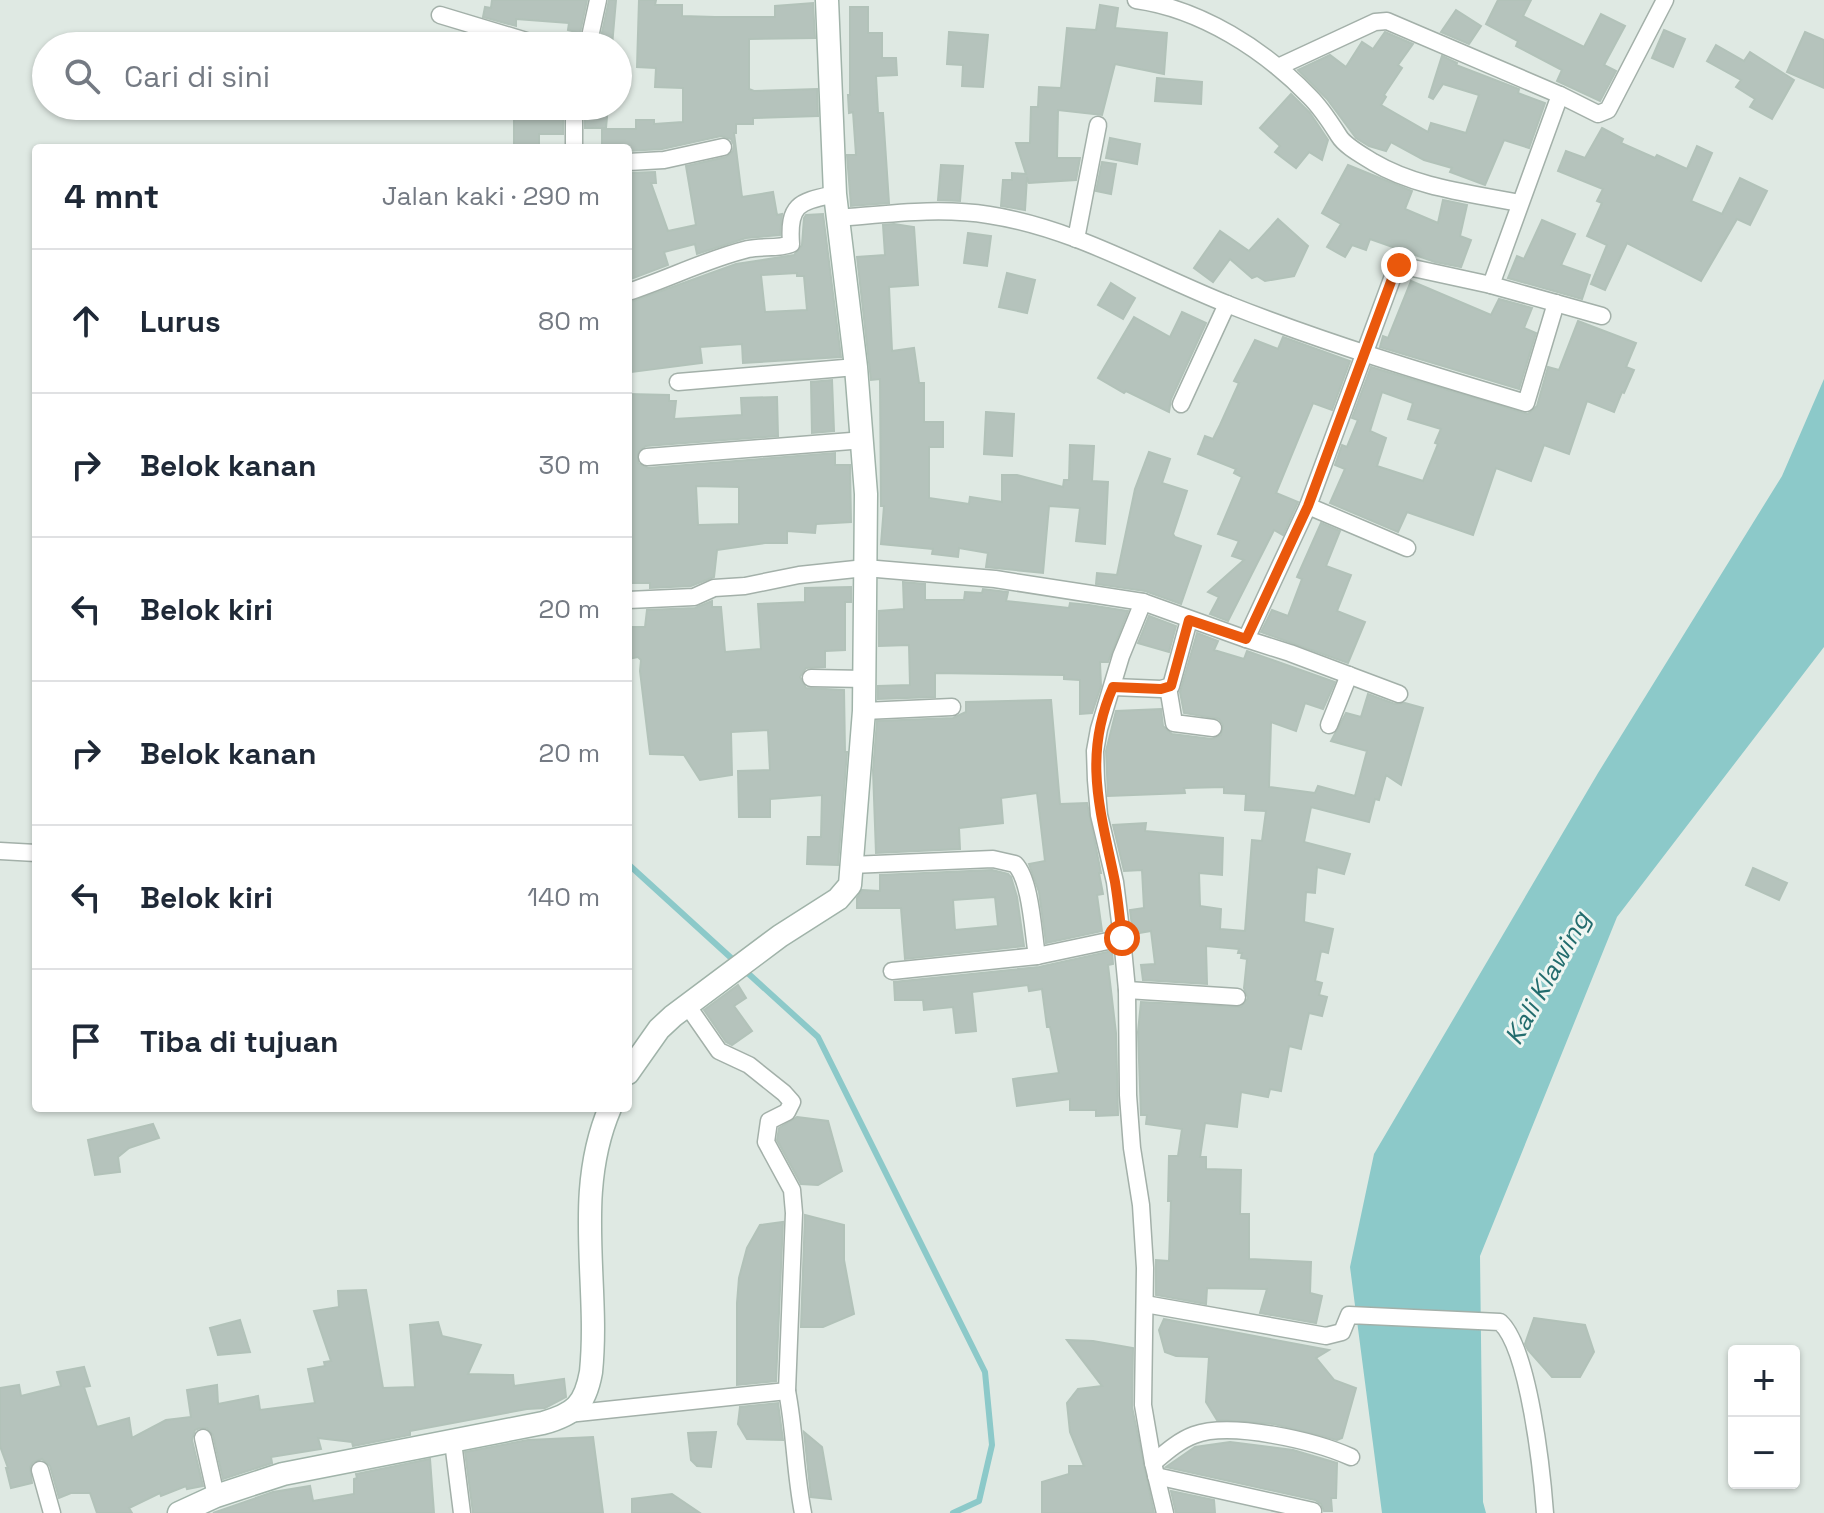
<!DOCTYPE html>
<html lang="id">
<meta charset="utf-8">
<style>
:root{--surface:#fff;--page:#f2f2f3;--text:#1f2937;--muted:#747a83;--line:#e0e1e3}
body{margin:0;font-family:"Space Grotesk",sans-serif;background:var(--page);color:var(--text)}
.controls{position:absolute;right:24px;bottom:24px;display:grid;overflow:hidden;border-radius:8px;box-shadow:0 2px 6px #0004}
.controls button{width:72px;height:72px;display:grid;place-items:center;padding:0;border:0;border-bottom:2px solid var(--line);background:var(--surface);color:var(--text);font:40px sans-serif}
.stop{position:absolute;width:24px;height:24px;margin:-18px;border:6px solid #ea580c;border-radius:50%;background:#fff}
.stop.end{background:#ea580c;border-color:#fff;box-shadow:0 2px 8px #0008}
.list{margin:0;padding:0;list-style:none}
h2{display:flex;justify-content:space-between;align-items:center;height:104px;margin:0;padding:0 32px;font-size:34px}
h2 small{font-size:26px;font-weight:400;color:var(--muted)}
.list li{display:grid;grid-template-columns:52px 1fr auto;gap:24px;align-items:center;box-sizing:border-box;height:144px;padding:0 32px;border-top:2px solid var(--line)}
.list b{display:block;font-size:30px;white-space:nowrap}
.list em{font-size:26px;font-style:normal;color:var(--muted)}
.icon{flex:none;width:44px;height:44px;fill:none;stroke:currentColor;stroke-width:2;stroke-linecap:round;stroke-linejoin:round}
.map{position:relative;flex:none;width:1824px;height:1513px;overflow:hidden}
.search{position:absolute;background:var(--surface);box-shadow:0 2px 6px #0004;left:32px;top:32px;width:600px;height:88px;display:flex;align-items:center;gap:20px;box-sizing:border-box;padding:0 28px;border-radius:44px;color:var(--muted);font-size:30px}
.panel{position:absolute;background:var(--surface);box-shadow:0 2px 6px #0004;left:32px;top:144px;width:600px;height:968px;border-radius:8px}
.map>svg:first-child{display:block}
</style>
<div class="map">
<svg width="1824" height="1513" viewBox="0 0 1824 1513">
<rect width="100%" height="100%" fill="#dfe9e3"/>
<polygon fill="#8cc9c9" points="1824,379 1824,647 1617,917 1480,1256 1483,1502 1486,1513 1382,1513 1350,1267 1374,1154 1598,773 1782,476"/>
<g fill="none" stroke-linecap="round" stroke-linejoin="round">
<polyline stroke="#8cc9c9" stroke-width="6" points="628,864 818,1037 985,1372 992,1445 979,1501 953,1513"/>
</g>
<g fill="#b5c3bc" stroke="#b2c2b9" stroke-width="2" fill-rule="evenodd">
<polygon points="492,0 587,0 580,33 568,30 569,23 516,19 516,26 483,17 485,7 491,8"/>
<polygon points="609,0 616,0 612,46 599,46"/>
<polygon points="639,0 656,0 655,5 682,5 682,16 715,17 775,17 775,6 813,3 815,38 749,39 749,89 754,91 817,89 818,116 753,118 753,124 736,124 736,133 734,133 742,197 773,192 777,215 782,214 780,235 746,238 697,254 695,244 664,252 668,265 628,280 628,173 655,172 656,183 651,183 668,231 696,225 686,166 726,157 733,151 734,145 731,139 721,136 662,149 628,151 628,148 602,148 602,129 636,129 636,120 654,120 654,124 683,122 683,88 655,87 656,68 637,67"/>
<polygon points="1498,0 1531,0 1523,16 1584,47 1601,14 1625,26 1604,65 1616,71 1600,101 1557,81 1562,70 1516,46 1518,41 1486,24"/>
<polygon points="1100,5 1118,8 1115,28 1167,33 1164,74 1115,64 1102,115 1058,110 1057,158 1080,158 1076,180 1029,183 1027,177 1025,210 1001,206 1003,180 1012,180 1012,173 1026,174 1016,143 1030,143 1031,107 1038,107 1039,87 1061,88 1067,28 1096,30"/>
<polygon points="850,7 868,7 868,33 882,33 882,58 896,58 897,75 876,76 878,113 883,113 889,203 851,206 847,155 856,155 853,112 849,113 848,95 850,95"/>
<polygon points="1456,10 1481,26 1469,44 1441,32"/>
<polygon points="1664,30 1685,39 1673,67 1652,58"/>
<polygon points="949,32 988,35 983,87 962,86 963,65 947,64"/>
<polygon points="1385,32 1413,44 1398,65 1402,68 1384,95 1386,97 1381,105 1428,132 1431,123 1466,133 1479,95 1443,84 1433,99 1429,97 1442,56 1457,63 1456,65 1519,89 1518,93 1545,103 1529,148 1504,140 1485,185 1450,172 1452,168 1424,160 1391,142 1386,151 1369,146 1356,138 1327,99 1298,70 1330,55 1346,67 1362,42 1373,49"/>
<polygon points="1805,32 1824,40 1824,88 1787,72"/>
<polygon points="1716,45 1744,61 1750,52 1794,80 1772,119 1750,107 1755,99 1736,87 1741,80 1707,61"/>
<polygon points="1157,78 1202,82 1201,104 1155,101"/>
<polygon points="1291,94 1310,113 1328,140 1322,160 1309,152 1296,168 1275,152 1280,146 1260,128"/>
<polygon points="514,106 563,106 563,134 539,134 539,148 514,148"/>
<polygon points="585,106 608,106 606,128 585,128"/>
<polygon points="1602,128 1623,139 1621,143 1655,158 1657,155 1687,169 1697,146 1712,153 1691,201 1722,214 1740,178 1767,191 1750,225 1737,219 1701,281 1627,243 1605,290 1591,284 1607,245 1587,236 1602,203 1597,201 1603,189 1558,171 1566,151 1585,158"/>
<polygon points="1110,138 1140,144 1137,164 1106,158"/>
<polygon points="1102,162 1116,164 1111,194 1096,191"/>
<polygon points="941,165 963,166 960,201 938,200"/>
<polygon points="1348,165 1412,191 1405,209 1438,223 1443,200 1467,205 1460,236 1471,240 1461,267 1435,262 1370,239 1366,250 1352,245 1345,257 1327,247 1341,224 1322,213"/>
<path d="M823 214 841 357 743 363 742 344 700 347 702 363 632 372 628 339V303L736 264 794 255 802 245 804 218 806 215ZM797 273V276H804L807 310 765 312 761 275Z"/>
<polygon points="1278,219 1308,246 1294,276 1265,281 1257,276 1252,278 1230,259 1213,282 1194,268 1220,231 1249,251"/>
<polygon points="1542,220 1575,234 1561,265 1590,275 1582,299 1508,278 1517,256 1524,259"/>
<polygon points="894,224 914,227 918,285 889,287 892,351 914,348 919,383 924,383 924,422 943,422 943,447 929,447 929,498 969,504 970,497 1002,502 1002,475 1017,475 1063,487 1064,480 1069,480 1070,445 1094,446 1092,481 1108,482 1105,544 1076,541 1080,508 1049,506 1043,573 986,567 988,553 959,548 958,557 932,554 933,549 881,544 884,506 881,506 880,379 871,380 857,257 885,255 883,225"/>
<polygon points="968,233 991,236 987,266 964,263"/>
<polygon points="1007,273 1035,280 1027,313 999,307"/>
<polygon points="1411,281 1491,315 1499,299 1532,308 1524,328 1536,333 1519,389 1380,347 1383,336 1388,338"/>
<polygon points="1111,283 1135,298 1123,319 1098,305"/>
<polygon points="1182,312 1206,323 1171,399 1169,412 1126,391 1124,393 1098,378 1134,317 1170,337"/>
<path d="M1578 321 1636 343 1626 367 1634 370 1624 393 1622 392 1614 412 1587 401 1569 454 1544 445 1531 481 1496 468 1473 535 1407 512 1398 532 1330 503 1345 469 1335 465 1342 445 1347 447 1358 420 1352 418 1371 367 1528 414 1537 406 1548 367 1559 370ZM1382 392 1413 403 1408 419 1441 429 1435 443 1438 444 1423 481 1377 466 1386 438 1370 431Z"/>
<polygon points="1283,337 1350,361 1332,410 1313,403 1276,493 1298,502 1283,535 1274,530 1228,621 1210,614 1219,597 1208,592 1244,560 1232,556 1239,541 1218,534 1242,477 1234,473 1236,469 1198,454 1205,436 1213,439 1220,425 1239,383 1234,381 1255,340 1278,349"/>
<polygon points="832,380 834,431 812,433 811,382"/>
<path d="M628 394 669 395V401H676L674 419 742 415 741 398 777 397 778 436 646 446 638 452V463L648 468 835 453V465H850L851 522 816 524 815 533 787 531V543H765L717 550 714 577 691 586 650 588V583H628ZM696 486 739 487V524L698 525Z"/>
<polygon points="986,412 1014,414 1012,456 984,454"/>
<polygon points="1149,452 1170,459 1162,483 1187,491 1173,534 1175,537 1201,546 1181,604 1145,591 1096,584 1097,573 1117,575 1135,489"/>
<polygon points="1321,523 1340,531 1326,566 1351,575 1337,611 1365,622 1348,663 1261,632 1272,610 1288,616 1302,579 1297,577"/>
<polygon points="903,582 925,584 925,600 964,600 965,592 982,593 983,589 1008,592 1006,601 1069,608 1070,603 1089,605 1128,611 1108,662 1100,662 1101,686 1092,713 1080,714 1080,680 1064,679 1064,675 935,673 935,697 878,699 878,686 910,685 909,645 879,646 879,611 904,609"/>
<polygon points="851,587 851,602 845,602 845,650 825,651 825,667 806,668 800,677 806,688 844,690 845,752 847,752 838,865 807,864 808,837 821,837 822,795 770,799 770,817 739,817 738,771 770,770 768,730 731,732 732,775 700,780 684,755 650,754 640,671 641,660 638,657 628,659 628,627 645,627 647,610 695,608 712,601 712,607 721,607 725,652 761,649 758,604 805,602 805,588"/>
<polygon points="1149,616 1176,626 1169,652 1138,643"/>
<polygon points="1197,633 1218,641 1214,650 1244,659 1247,651 1335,682 1323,709 1305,703 1296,731 1271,722 1269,787 1315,793 1318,786 1355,796 1367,751 1331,741 1346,713 1361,717 1368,694 1395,704 1405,703 1423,708 1401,785 1386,775 1379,800 1375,799 1369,822 1311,807 1304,842 1350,854 1344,874 1317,867 1315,893 1306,892 1304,922 1333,929 1328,953 1321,951 1315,981 1322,983 1319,995 1327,997 1322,1016 1309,1013 1301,1049 1289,1046 1281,1091 1270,1089 1268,1097 1241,1092 1237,1127 1205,1123 1200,1157 1206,1157 1206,1169 1241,1170 1240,1214 1249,1214 1249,1259 1311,1262 1310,1293 1322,1296 1316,1323 1260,1313 1267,1289 1207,1288 1206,1304 1156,1295 1156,1260 1169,1261 1171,1201 1168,1201 1169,1156 1178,1156 1182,1129 1146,1124 1147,1115 1141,1115 1138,1032 1141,1002 1241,1007 1248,998 1244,988 1247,959 1241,958 1242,953 1238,953 1239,949 1206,946 1207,984 1143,980 1141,965 1155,964 1151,931 1133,934 1130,910 1144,908 1142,870 1124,871 1113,825 1146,823 1145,831 1223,838 1222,875 1199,873 1200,906 1221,909 1220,929 1245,931 1252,840 1262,841 1266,811 1245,810 1246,794 1224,793 1224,787 1184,788 1185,793 1108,796 1106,751 1116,711 1161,709 1163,726 1172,734 1212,739 1221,735 1223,725 1219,719 1184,713 1180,692"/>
<polygon points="1051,700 1060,804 1087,803 1101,873 1099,873 1103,894 1097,895 1102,931 1046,943 1039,892 1029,864 1045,861 1037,793 1001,798 1003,823 959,828 960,849 876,853 873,770 877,721 953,718 966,712 966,702"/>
<polygon points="1753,868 1787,883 1779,900 1746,885"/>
<path d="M992 870 1008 874 1011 877 1017 897 1024 946 905 959 901 908H857V898L862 890 880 891V875ZM995 897 998 926 955 930 953 900Z"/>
<polygon points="1112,951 1113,964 1108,965 1116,1033 1118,1115 1096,1116 1096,1110 1070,1110 1070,1099 1017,1106 1013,1079 1059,1073 1050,1027 1047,1027 1042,989 1029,991 1028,985 972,992 976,1031 956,1033 953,1007 924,1010 923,1000 895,1000 894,982 1039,967"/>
<polygon points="738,985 746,998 734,1006 752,1031 732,1045 726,1042 704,1010"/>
<polygon points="797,1117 828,1121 842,1171 818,1185 801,1184 777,1140 779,1128"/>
<polygon points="153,1124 159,1138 129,1148 118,1157 120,1172 95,1175 88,1140"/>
<polygon points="805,1215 844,1225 844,1260 854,1314 823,1327 801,1327"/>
<polygon points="783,1222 776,1381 737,1385 737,1303 739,1278 747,1248 760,1225"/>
<polygon points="366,1290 383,1388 415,1387 410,1325 438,1322 442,1336 481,1345 468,1374 513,1375 514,1386 564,1379 566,1397 545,1408 527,1409 410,1431 410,1435 353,1446 352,1442 318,1438 321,1449 271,1457 272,1463 223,1479 213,1435 207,1428 200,1428 195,1430 192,1440 203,1486 187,1489 186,1486 161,1496 160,1493 129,1508 132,1513 97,1513 90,1493 71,1493 59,1498 50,1466 42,1459 33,1462 30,1467 32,1483 11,1488 6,1468 8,1468 0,1446 0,1388 19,1385 21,1396 61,1386 57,1372 84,1367 90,1386 84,1387 97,1427 129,1418 132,1438 166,1420 191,1417 187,1390 217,1385 218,1404 258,1396 260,1410 315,1403 308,1369 325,1366 324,1362 331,1361 314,1311 339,1307 338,1291"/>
<polygon points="1534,1318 1585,1325 1594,1352 1580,1377 1552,1377 1528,1350 1525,1344"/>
<polygon points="1164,1319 1329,1350 1316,1358 1334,1380 1356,1388 1342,1438 1337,1440 1274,1424 1217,1420 1206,1402 1209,1357 1176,1356 1165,1352 1159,1330"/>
<polygon points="240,1320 250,1352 218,1355 210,1328"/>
<polygon points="1067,1340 1093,1341 1133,1348 1132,1407 1154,1513 1042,1513 1042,1482 1069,1474 1069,1466 1084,1466 1070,1432 1067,1403 1078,1389 1102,1386"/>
<polygon points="778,1403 783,1440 747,1439 738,1424 740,1407"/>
<polygon points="716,1432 711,1467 697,1466 691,1460 688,1433"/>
<polygon points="804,1432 822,1447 831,1499 811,1497"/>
<polygon points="593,1437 603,1513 473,1513 465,1452 528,1440"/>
<polygon points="1230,1442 1293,1450 1337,1463 1336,1498 1331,1498 1332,1511 1324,1511 1321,1504 1315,1500 1166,1467 1195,1447"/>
<polygon points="430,1459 434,1513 213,1513 273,1492 310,1486 313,1501 354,1494 354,1479 357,1478 356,1474"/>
<polygon points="1171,1491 1214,1500 1215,1513 1176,1513"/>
<polygon points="672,1494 700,1513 632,1513 632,1499"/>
</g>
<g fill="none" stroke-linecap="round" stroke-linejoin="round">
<defs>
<g id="street">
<path d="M1136 0C1201 9 1265 50 1310 97 1322 109 1330 122 1339 136 1345 146 1362 155 1373 162 1417 188 1470 193 1519 203"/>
<polyline points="440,15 543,46"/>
<polyline points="588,46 598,0"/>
<polyline points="1560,95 1598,114 1608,110 1665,0"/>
<polyline points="574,106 574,148"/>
<polyline points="628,162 664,160 723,147"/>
<path d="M838 218C889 214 939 207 989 215 1074 228 1149 273 1227 304 1325 343 1425 373 1526 403L1556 303"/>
<polyline points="1076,239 1098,125"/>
<polyline points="1491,285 1602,316"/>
<path d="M628 292C668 279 707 259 748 249 762 246 778 249 791 244 788 203 800 202 835 194"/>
<polyline points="678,382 856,367"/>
<polyline points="1181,404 1227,304"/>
<polyline points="647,457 864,440"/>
<polyline points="1308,506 1407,548"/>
<polyline points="628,600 694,597 714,588 745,586 799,575 865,568 995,579 1143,602 1121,656 1099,729 1095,751 1096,780 1099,815 1115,882 1122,938 1127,990 1128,1095 1132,1148 1141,1205 1145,1268 1143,1405 1153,1463 1165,1513"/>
<polyline points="1143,602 1246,639 1308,506 1396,268 1399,265 1491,285 1560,95 1387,21 1375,22 1278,67"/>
<polyline points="1246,639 1290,653 1399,694"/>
<polyline points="811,678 865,679"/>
<polyline points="1113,687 1161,689 1171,686 1189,620"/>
<polyline points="1168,687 1174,723 1213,728"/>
<polyline points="864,711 952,707"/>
<polyline points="1329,725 1349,675"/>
<polyline points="0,851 36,853"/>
<path d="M851 865 993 859 1015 864C1031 880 1033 933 1037 956"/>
<polyline points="892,971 1037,956 1122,938"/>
<polyline points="1127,990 1237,997"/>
<path d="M1145 1304 1326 1336 1342 1332 1349 1315 1500 1322C1529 1348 1542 1472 1545 1513"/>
<path d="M787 1391C795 1432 795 1473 803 1513"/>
<polyline points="568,1414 787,1391 794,1213 792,1190 766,1142 769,1121 787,1112 792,1102 784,1093 749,1065 719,1051 687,1005"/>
<polyline points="203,1438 216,1496"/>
<polyline points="453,1442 462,1513"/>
<path d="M1153 1463C1165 1453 1178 1441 1194 1435 1231 1421 1315 1441 1351 1457"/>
<polyline points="40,1470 52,1513"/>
<polyline points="1156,1476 1313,1511"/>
</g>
<g id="secondary">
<polyline points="628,1073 659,1029 673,1016 780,936 838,899 850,885 864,711 866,494 856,367 835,194 827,0"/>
<path d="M179 1513 216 1496 283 1474 543 1423C575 1414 585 1405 591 1372 600 1284 573 1194 610 1108"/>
</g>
</defs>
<use href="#street" stroke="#a3b0a9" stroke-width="19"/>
<use href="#secondary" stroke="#a0b3a9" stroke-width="25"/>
<use href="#street" stroke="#fff" stroke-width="16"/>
<use href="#secondary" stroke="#fff" stroke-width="22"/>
</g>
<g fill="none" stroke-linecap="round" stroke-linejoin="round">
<path stroke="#ea580c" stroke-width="10" d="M1122 938C1120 919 1118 900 1115 882 1101 812 1082 757 1113 687L1161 689 1171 686 1189 620 1246 639 1308 506 1396 268 1399 265"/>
</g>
<g text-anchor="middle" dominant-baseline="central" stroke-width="6" stroke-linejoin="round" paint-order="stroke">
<g font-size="26" font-style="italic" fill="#226c6d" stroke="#eff6f2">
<text transform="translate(1547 978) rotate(-61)">Kali Klawing</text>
</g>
</g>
</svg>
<div class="controls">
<button>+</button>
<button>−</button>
</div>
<div class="stop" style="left:1122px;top:938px"></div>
<div class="stop end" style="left:1399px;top:265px"></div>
<div class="search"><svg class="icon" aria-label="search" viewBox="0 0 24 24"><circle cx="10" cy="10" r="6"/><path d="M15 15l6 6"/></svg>Cari di sini</div>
<section class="panel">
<h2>4 mnt<small>Jalan kaki · 290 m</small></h2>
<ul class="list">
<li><svg class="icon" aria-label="ahead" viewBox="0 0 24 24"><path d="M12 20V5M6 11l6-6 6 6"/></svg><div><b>Lurus</b></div><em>80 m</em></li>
<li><svg class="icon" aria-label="right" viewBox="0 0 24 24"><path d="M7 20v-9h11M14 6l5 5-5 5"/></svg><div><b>Belok kanan</b></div><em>30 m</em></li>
<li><svg class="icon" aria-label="left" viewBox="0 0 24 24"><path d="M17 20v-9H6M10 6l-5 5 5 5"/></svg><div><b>Belok kiri</b></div><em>20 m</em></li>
<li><svg class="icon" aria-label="right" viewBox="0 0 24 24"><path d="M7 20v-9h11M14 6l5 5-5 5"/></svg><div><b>Belok kanan</b></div><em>20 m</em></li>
<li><svg class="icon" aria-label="left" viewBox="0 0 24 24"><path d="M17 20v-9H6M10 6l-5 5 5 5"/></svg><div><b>Belok kiri</b></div><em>140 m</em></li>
<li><svg class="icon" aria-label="arrive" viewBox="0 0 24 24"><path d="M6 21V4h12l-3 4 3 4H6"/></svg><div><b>Tiba di tujuan</b></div></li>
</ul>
</section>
</div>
